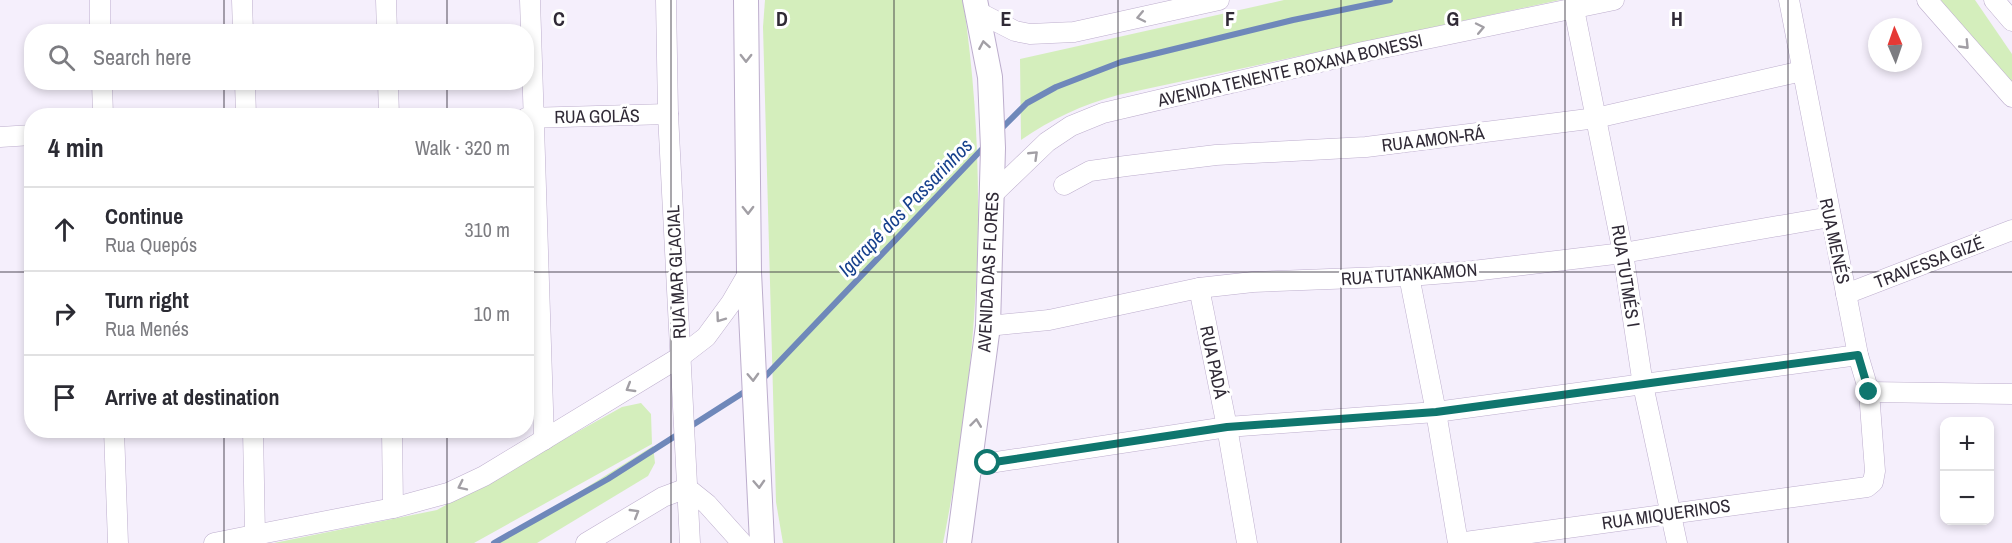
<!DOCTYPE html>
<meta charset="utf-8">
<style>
:root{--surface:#fff;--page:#f7f7f7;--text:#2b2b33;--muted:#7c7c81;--line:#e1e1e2}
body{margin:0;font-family:"Archivo Narrow",sans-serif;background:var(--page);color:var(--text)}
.controls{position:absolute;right:18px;bottom:18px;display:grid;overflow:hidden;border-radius:12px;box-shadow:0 3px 9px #0003}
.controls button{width:54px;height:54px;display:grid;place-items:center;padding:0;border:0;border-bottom:2px solid var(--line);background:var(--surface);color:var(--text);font:30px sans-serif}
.compass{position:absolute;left:1868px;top:18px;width:54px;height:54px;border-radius:50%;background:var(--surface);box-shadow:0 3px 9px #0003;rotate:358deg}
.stop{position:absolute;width:18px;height:18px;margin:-14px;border:4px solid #0f766e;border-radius:50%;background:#fff}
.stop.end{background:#0f766e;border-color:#fff;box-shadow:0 2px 6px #0008}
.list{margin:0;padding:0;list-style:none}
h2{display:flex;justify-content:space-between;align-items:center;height:78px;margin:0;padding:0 24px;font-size:26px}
h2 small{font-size:20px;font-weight:400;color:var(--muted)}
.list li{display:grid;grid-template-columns:39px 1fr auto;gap:18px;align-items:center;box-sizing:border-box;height:84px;padding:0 24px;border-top:2px solid var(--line)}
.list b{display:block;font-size:22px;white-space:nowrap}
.list p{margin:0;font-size:20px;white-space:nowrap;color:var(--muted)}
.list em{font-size:20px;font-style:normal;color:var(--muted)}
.icon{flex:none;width:33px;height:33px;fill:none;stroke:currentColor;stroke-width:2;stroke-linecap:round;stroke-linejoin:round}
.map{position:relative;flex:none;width:2012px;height:543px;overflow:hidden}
.search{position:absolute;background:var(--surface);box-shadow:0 3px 9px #0003;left:24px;top:24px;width:510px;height:66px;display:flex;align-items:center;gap:15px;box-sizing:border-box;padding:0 21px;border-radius:24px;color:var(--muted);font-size:22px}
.panel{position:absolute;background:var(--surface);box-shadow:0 3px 9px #0003;left:24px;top:108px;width:510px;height:330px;border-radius:24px}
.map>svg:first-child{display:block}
</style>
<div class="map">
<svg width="2012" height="543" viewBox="0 0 2012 543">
<rect width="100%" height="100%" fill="#f5effc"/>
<g fill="#d4eebc">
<path d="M765 0H963C990 181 979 364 943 543H783L776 502 763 27Z"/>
<path d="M1284 0H1560L1118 95C1082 105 1051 119 1021 140L1020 59Z"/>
<polygon points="1941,0 1975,0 2012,54 2012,84 1950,18"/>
<polygon points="641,403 651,414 652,444 474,543 274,543 437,510 622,407"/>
<polygon points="653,446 655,463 648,476 537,543 497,543"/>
</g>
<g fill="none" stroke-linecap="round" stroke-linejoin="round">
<g stroke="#6f88ba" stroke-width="6">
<polyline points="998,132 1027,103 1056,87 1121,62 1293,20 1390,0"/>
<polyline points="760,382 985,146"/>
<polyline points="494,543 608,479 749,389"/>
</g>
<defs>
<g id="minor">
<polyline points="100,0 100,32"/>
<polyline points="242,0 243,32"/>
<polyline points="386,0 387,32"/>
<polyline points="530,0 544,440"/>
<polyline points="666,0 668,114 690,543"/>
<polyline points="1927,0 2012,97"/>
<polyline points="1994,0 2012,21"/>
<polyline points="1574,9 1623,253 1643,385 1677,543"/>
<polyline points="978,12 1015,31 1030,34 1074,32 1219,0"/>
<polyline points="102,82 103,116"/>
<polyline points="245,82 246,116"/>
<polyline points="388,82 389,116"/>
<polyline points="526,118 668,114"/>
<polyline points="0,137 32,135"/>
<polyline points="1064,185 1090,171 1126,166 1216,155 1366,147 1596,118 1802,71"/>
<polyline points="992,195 1047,142 1071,126 1103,113 1363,52 1614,0"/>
<polyline points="1409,276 1436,412 1458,543"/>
<polyline points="1199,288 1227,427 1247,543"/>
<polyline points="1846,294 2012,230"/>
<polyline points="988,326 1049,320 1199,288 1253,282 1409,276 1473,271 1623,253 1830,217"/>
<polyline points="1869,392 2012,394"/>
<polyline points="114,430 118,543"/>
<polyline points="253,430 255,535"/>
<polyline points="392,430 393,508"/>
<polyline points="970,466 1227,427 1436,412 1858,355"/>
<polyline points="687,488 707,504 742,543"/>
<polyline points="214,543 393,508 448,493 484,476 680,357 706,337 731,303 749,272"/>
<polyline points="586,543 663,497 687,488"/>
<polyline points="1458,543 1867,487 1873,482 1875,471 1869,392 1858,355 1789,0"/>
</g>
<g id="major">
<polyline points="746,0 749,272 762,543"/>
<polyline points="959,543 988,326 993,148 990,77 975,0"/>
</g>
</defs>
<use href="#minor" stroke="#bdaecd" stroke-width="21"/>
<use href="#major" stroke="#bdaecd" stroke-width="26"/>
<use href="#minor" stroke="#fff" stroke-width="20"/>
<use href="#major" stroke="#fff" stroke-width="24"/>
</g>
<defs><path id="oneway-chevron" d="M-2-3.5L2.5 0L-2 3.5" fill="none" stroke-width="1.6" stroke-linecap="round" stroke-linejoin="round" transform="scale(1.5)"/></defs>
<g stroke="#a29fa5">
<use href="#oneway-chevron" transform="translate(1141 17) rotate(168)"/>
<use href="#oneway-chevron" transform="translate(1480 28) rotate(-12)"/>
<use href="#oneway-chevron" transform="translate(984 45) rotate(-100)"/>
<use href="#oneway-chevron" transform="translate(1965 45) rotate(46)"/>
<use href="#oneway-chevron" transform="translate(746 58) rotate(90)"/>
<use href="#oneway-chevron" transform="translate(1034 155) rotate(-44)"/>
<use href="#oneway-chevron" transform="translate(748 210) rotate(89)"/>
<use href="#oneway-chevron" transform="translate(720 318) rotate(126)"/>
<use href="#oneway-chevron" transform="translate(753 377) rotate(88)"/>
<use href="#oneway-chevron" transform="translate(630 388) rotate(149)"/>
<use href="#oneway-chevron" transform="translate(976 423) rotate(-83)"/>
<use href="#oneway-chevron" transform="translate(759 484) rotate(87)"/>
<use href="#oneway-chevron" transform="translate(462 486) rotate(154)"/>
<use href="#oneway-chevron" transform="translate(635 513) rotate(-31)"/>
</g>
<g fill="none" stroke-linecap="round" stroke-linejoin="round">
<polyline stroke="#0f766e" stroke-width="8" points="988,463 1227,427 1436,412 1858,355 1869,392"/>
</g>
<path fill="none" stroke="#302a36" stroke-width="1.5" stroke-opacity="0.55" d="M224 0V32M447 0V32M671 0V543M894 0V543M1118 0V543M1341 0V543M1565 0V543M1788 0V543M224 82V116M447 82V116M0 272H32M526 272H2012M224 430V543M447 430V543"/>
<g text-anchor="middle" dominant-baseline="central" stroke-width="6" stroke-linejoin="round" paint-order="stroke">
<g font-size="18" fill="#302a36" stroke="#fff">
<text transform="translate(1290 70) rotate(-13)">AVENIDA TENENTE ROXANA BONESSI</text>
<text transform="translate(597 116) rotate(-1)">RUA GOLÃS</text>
<text transform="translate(1433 139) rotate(-7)">RUA AMON-RÁ</text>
<text transform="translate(1835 241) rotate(78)">RUA MENÉS</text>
<text transform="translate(1929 262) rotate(-21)">TRAVESSA GIZÉ</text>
<text transform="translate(676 272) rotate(-93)">RUA MAR GLACIAL</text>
<text transform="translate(988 272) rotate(-87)">AVENIDA DAS FLORES</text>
<text transform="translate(1409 274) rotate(-4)">RUA TUTANKAMON</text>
<text transform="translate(1626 276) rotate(81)">RUA TUTMÉS I</text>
<text transform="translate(1214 362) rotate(78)">RUA PADÁ</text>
<text transform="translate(1666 514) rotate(-8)">RUA MIQUERINOS</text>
</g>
<g font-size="20" font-style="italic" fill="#16408c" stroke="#fff">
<text transform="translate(905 207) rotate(-46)">Igarapé dos Passarinhos</text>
</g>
</g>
<g font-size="20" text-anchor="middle" font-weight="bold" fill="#302a36" stroke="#fff" stroke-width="6" stroke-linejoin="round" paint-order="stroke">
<text x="559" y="26">C</text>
<text x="782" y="26">D</text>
<text x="1006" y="26">E</text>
<text x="1230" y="26">F</text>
<text x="1453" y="26">G</text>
<text x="1677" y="26">H</text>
</g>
</svg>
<div class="controls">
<button>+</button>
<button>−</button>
</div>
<svg class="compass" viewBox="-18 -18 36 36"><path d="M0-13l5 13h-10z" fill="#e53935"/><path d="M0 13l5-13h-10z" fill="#7c7c81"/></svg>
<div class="stop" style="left:988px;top:463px"></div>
<div class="stop end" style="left:1869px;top:392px"></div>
<div class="search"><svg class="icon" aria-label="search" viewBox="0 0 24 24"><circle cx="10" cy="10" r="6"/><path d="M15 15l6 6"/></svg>Search here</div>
<section class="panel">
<h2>4 min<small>Walk · 320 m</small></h2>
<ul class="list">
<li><svg class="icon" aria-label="ahead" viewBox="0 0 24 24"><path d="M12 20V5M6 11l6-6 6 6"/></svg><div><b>Continue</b><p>Rua Quepós</p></div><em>310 m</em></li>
<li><svg class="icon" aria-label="right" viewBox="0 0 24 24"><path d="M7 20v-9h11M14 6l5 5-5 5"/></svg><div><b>Turn right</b><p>Rua Menés</p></div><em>10 m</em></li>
<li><svg class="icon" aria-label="arrive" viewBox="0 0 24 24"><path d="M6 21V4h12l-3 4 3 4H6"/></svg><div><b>Arrive at destination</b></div></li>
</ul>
</section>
</div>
